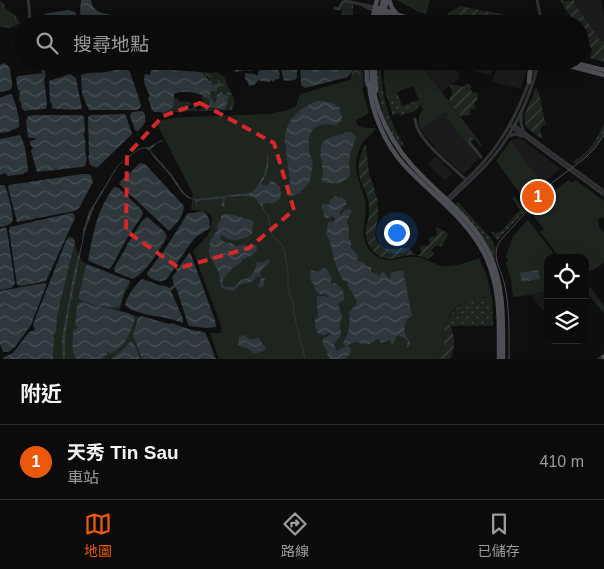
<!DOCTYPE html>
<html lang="zh-TW">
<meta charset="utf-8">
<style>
:root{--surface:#0b0b0c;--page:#141415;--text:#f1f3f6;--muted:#9a9b9d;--line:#2b2b2d;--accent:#ea580c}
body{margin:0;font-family:Arial,"Noto Sans TC",sans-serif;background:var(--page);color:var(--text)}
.controls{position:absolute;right:15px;bottom:15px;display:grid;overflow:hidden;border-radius:10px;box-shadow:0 5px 20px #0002}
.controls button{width:45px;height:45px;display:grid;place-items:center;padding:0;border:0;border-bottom:1px solid var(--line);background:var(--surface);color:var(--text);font:25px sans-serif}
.you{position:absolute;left:396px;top:232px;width:18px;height:18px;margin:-12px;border:4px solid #fff;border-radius:50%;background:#1a73e8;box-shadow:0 0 0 8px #1a73e833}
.badge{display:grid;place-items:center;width:32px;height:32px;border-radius:50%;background:var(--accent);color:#fff;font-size:16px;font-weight:700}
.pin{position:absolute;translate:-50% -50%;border:2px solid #fff;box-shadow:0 1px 5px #0006}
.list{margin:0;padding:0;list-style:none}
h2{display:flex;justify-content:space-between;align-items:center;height:65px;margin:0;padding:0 20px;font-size:21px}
h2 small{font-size:16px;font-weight:400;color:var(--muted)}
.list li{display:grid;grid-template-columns:32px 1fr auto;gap:15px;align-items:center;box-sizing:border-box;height:75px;padding:0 20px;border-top:1px solid var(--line)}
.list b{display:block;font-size:19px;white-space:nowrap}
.list p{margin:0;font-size:16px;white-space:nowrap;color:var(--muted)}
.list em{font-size:16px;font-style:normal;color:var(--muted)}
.icon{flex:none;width:28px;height:28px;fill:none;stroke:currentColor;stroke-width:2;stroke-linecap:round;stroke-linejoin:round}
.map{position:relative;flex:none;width:604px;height:359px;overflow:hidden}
.search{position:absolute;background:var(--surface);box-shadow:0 5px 20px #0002;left:15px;right:15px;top:15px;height:55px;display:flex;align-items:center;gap:12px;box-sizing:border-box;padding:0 18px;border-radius:28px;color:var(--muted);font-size:19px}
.sheet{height:140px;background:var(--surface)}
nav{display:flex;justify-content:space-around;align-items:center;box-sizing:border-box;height:70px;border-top:1px solid var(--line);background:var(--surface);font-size:14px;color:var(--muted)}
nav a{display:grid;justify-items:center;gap:2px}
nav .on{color:var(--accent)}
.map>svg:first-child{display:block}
</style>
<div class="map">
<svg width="604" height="359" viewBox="0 0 604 359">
<defs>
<pattern id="grass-dots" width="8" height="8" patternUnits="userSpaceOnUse" patternTransform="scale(1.25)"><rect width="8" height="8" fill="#1e241e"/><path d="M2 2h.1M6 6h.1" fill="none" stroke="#3c413c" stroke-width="1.8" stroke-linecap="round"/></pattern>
<pattern id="forest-crowns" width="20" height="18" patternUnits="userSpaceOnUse" patternTransform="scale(1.25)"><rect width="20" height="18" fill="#1e241e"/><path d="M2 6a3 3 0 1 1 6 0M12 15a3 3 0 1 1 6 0" fill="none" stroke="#3c413c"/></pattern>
<pattern id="wetland-marsh" width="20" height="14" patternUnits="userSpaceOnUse" patternTransform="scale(1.25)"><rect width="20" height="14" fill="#1e241e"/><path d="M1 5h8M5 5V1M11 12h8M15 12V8" fill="none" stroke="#3c413c"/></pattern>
<pattern id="garden-furrows" width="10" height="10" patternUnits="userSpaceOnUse" patternTransform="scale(1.25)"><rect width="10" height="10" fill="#1e241e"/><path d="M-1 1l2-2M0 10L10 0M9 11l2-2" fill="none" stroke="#3c413c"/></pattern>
<pattern id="water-waves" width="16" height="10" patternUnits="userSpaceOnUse" patternTransform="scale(1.25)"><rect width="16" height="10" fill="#2e373c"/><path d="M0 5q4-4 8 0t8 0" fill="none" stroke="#495156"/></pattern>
</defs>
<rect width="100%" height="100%" fill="#0f0f10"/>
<g fill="#1b1b1d">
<polygon points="574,0 601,0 604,17 604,41 601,42 574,3"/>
<polygon points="418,61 442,61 441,64 445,68 460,72 458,79 442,92"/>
<polygon points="466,61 523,61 526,66 526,71 521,89 492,82 495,72 498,69 497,66 490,64 490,70 492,71 491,75 489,75 466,69 465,65"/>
<polygon points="445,112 479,158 465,173 462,173 437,150 421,130"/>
<polygon points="520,138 561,169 551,176 543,185 511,140"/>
<polygon points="435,156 453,173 445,181 428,164"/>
<polygon points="548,291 548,317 531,295"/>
</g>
<g fill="url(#grass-dots)">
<path d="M376 61H381C380 92 388 119 404 145L399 148C382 117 376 96 376 61Z"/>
<polygon points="397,92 402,106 419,100 421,104 414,112 414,111 400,116 399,113 393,116 387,96"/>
<path d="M604 123C604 126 604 129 604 132 602 143 585 157 576 164L573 162C591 150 595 142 604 123Z"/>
<polygon points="514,196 523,209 526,208 527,209 497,241 491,232 496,233 501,231 520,210 512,198"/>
<polygon points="458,202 485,232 490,236 496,249 495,255 496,260 493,261 456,206 455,204"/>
<path d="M476 297 492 298 493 326H445C451 311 460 302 476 297Z"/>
</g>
<g fill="url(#forest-crowns)">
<polygon points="0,1 3,2 6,9 15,15 20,23 10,28 0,27"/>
<path d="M345 2 352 3 353 5V15L355 24H343C342 16 339 9 345 2Z"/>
<polygon points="351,61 363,61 363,76 350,80 352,71"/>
</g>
<path fill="url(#wetland-marsh)" d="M200 72 212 73 216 72 224 76C226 81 227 85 229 89 233 98 238 100 232 110L166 112 171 107 174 98 178 99 181 102 185 101 191 103V105L188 108 190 109 194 106 197 107V110L201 109V106L199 105 200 103 203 102V100L201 99 202 97C205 96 208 98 210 100L211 102 217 108 224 109 225 106 222 93H219L215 102 210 97C211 93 216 87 220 87L219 86 212 85 207 76Z"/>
<g fill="#1e241e">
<polygon points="396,0 430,0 426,14 419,12"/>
<path d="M384 61H418L482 145 480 146 473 137H470L468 139 467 142 469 144 468 145 446 117 448 115 445 112 421 130C418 124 417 114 423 110L413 86 386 97 384 81Z"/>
<path d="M363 76 364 87 362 88 363 91 369 113 357 120 356 122C359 129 369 128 376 128 374 132 372 133 369 136 363 141 359 148 357 156 352 175 365 189 366 207 366 219 361 230 365 241 367 249 373 255 380 258 393 264 404 255 417 257 425 258 431 262 439 265 453 269 466 262 479 258L487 276 492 298C469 295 449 305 445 329 442 342 444 347 437 359H219L210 334V333H221V325L193 251C205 238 214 234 211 215 205 210 199 211 191 209L193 194 157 124 160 121 168 119 185 117 272 114 277 112 285 111 296 106 300 94Z"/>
<polygon points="511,140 543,185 527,203 496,161"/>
<polygon points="569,180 571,183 576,180 604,201 604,217 598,219 599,227 604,232 604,262 598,267 585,274 585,258 560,258 540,232 544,229 533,215 553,192"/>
<polygon points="528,220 552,251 554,258 548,258 548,291 531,295 513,297 511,280 506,264 508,259 506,258 506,256 513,236"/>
<path d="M72 238 75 240C76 248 77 255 83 262L131 283 124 295 119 312 152 320 213 359H0H5L10 357 37 326Z"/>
<polygon points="585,280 604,306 604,314 585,290"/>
</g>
<g fill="url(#garden-furrows)">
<polygon points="560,0 566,1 574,0 574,3 601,41 604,41 604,62 590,58 592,49 580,31 580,24 575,24"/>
<polygon points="460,6 515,17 520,24 462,24 442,18"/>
<polygon points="467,84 469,84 471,86 471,90 472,92 478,93 477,101 475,102 475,109 470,109 470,115 460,116 449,101 452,93 450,85 457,85 463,87"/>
<path d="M536 88C542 95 542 114 546 124L542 126 540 130 543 140 526 127 524 116Z"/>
<path d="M366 144 369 175 373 184 377 199 379 201 377 202C378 208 378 213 378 218 376 229 371 240 383 247 396 254 403 240 416 255L421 254 420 246 430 245 429 238 437 236 436 228 437 227 447 233 448 235 441 247 437 245 431 250 434 254 428 259C423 257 418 255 413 255 399 254 391 265 376 254 368 247 364 236 366 226 367 222 369 219 369 215 369 210 369 204 368 199 367 194 365 190 362 185 356 171 358 157 366 144Z"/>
<path d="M445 326H451C455 340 456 345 450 359H437L443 346Z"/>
</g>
<g fill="url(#water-waves)">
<path d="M81 0H91C93 16 109 13 121 17L124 24H82L80 10Z"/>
<polygon points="68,10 75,12 78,24 35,24 36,17 49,13"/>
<polygon points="48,61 88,61 88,62 87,65 84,66 53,69 51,69"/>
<path d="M279 61V65L277 69 280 73 279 79H276L274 82 271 80 269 82 261 81 259 80C253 85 258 84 249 86L247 81 245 79V73L255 74 256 75H258V72L261 70 257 67 250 71 246 70 236 72 232 67 233 65 231 62Z"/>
<polygon points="280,61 297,61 296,67 297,68 297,77 295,80 284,81 282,73"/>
<polygon points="300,61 350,61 352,71 348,77 305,88 301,85"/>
<path d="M4 63C7 65 8 65 10 69 10 71 13 86 12 87 11 91 4 91 0 92V65Z"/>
<path d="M126 68 130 72 141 105 140 108 137 110H89L82 94 81 75C89 72 98 73 106 72 113 71 119 69 126 68Z"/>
<path d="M151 70H169L200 72 203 73 209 81H211L212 85H220L221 86 220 87H218L216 92 214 91 211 92 210 97 215 102 216 101 217 95 222 92 223 95 228 96 227 104 224 110C219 108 215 108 210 107L209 104 210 100 206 97H203L202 95C194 92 182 90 174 94V106L166 112 163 113 161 112H154L152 110 148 98 150 96C147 89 142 83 145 74L150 75Z"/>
<polygon points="43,73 46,76 44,79 47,103 46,109 31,110 24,111 21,107 22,105 19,99 20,91 18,90 16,78 18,76"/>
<path d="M70 74 76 78 82 109C72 110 63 110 52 108V104L50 102 49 81Z"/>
<path d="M10 94 12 95C16 105 20 117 19 127L8 132 0 133V98Z"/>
<path d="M317 101C326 101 334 102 341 109L339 110 342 116 341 121 336 125C332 125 329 124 325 124 311 126 308 136 309 147 310 153 310 158 313 162 311 173 312 185 301 191L300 193 290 197 289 196H288L287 186 290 182C289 171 287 160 286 150 286 146 284 142 285 138 286 119 301 107 317 101Z"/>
<path d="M141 111 144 112C147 123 145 123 138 131L135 130 130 116 132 112Z"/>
<polygon points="124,114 126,116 132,134 99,166 96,168 95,167 90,165 88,157 89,155 88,117 91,115"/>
<path d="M34 115H82L84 117 85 132 83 134C88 140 83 151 87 158L85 166 81 167 37 172 31 151 33 148 30 144V141L36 139V138H29L28 137 26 121 28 116Z"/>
<path d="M346 132C352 132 353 133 356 138L350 154 349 161 350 175C343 185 333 184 323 182L321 178 323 176 322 165 323 161C320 157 320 154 321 149 322 135 336 138 346 132Z"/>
<path d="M20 135C26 145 27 159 28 171L23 174 8 176 5 173 0 175V139Z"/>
<path d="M162 140 163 141 156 144 150 150 172 175 184 193 191 198 197 199 250 193C262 185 268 167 267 153 271 162 267 176 261 183L263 185 267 186 269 182 274 181 277 185 280 186 281 197C279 199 277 202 274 203 269 204 267 201 262 205L264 209 263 210 261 206 254 197 241 196 225 197 224 203 225 206 223 207 221 205 223 201V198L197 201V208L195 200 188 198 182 193 168 173 153 156 150 151 145 148 138 150 118 166 94 207 85 231 72 296 73 298 70 302 65 338V359H63L62 338 65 322 74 272 82 242 83 231 89 212 117 166 138 149 145 147H149Z"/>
<path d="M140 163 145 164 184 206C184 215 176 224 170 230H168L119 184 121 181Z"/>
<polygon points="82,174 88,174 91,175 93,182 79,208 75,211 17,222 8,187 9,185"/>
<path d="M0 185H4L6 188C8 195 15 217 12 222 9 226 4 226 0 227Z"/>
<path d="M114 187 119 188 128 197 142 210 143 214 126 240 112 266 109 269 93 263 88 260C93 234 97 209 114 187Z"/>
<path d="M335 196 339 198 341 197 345 200H346V205L344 206 343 209 340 211V215L345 210 350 209 352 211 346 223 348 224C350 229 348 234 349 239L351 240V248L358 256 357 260 358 262 360 261 365 263V266L371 267V272L377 274 379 276 382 272H384L389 279 391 278 390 273 403 270 412 317H410L407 319C404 327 403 334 409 340L410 344 408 348 406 347 408 342C406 338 401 335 396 336L394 343 391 344 390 340 381 343 379 340 376 339 374 342C367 346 362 344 355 342L348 345 351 348V353L345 359H330L327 354 328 352C324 348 322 343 323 338L330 335V334L328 333 322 336 320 333 318 334 315 327V319L318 317C318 309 316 304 317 296H325L328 298 329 297C324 292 322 296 318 293 315 291 315 288 314 285 309 278 310 279 311 270L318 272 324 267 326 268 332 279 330 283 332 284 335 283C342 288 345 292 344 300L337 304 339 306 340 311 342 314C342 318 340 323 340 327 340 329 341 330 341 332 342 341 329 339 337 351L346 346 343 344C344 339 347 337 348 332 350 325 349 318 350 311L357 303 353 294 347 285 348 283 342 279C340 273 337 269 335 263 332 254 332 242 326 234L328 223 329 222 335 221V218L332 216 326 219 323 214 324 212 321 207 323 204 329 205V202Z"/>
<path d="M201 211C209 213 210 221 210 228L196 237 190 244 175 266 178 268 190 252 215 320 216 327 207 328 189 326 188 324 177 290 175 287 171 291 183 319V323C179 322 175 320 171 319 159 316 132 314 125 305 128 294 134 287 142 279 150 281 157 286 166 286L169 288 174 285 172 277 177 271 175 268C169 273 168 283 159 281 154 280 151 279 147 275V273L165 249 188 213H194Z"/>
<polygon points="71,213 74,214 75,218 46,281 21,286 17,285 9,230 10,227"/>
<path d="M223 214H229L251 220 253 222 252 234C243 240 231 244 223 235L221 236 220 239 226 243C231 242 233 243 236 247L243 244C248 247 252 244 256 246L257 250 253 255 243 259C241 264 239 264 234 267 230 270 227 275 223 279V285L226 287H234L241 280C251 279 255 272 257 262L262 263 269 259V263L264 267 260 273 262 279 265 278 263 287 259 288 258 286 261 280 259 275 251 282 241 284 233 291 222 288 220 283 219 273 210 257 209 251 210 241 217 231 218 223 221 220V216Z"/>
<path d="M147 217 165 232 167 237C159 250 147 272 133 279L115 272 114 268 127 246V244L129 242C134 235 140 221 147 217Z"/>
<polygon points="5,227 7,230 15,283 14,285 11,288 0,290 0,229"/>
<polygon points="69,237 73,238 75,241 57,316 56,332 53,335 54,339 53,359 3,359 4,357 13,353 29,332 35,330 33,324 66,241"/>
<path d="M86 265H89L130 281 124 292 120 306C110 310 87 304 79 299V296Z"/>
<polygon points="538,270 540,279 522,282 520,273"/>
<polygon points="44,283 46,283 46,286 31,325 15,347 8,352 3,352 0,344 0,291"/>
<path d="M81 302 128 313 134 316 135 319C130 333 126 347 111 353L107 352V355L102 359H76C71 351 73 342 73 332L74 330 78 328 75 325 77 305Z"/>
<polygon points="141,316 169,324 171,323 192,330 204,332 206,334 216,359 142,359 133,335 138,318"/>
<path d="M244 335C253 342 252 338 260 338L261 342 265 347 266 350 254 354 250 350 238 345 239 336Z"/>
<polygon points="131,341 135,346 140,359 111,359 120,352"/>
</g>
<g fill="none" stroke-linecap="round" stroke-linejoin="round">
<polyline stroke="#2e373c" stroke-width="1" points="263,209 268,216 272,235 282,245 285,253 288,275 288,290 293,304 294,314 305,359"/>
<g stroke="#313235" stroke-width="3">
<polyline points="28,0 29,6 30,24"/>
<polyline points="537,0 542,24"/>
<polyline points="364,6 374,11"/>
<polyline points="335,8 339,9 342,3 345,1 375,7"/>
<polyline points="40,61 44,73"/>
<polyline points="531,76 535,61"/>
<polyline points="521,113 521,123 524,132"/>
<path d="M415 119C416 140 451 165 466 180"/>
<polyline points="509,125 604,195"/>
<polyline points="514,125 604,191"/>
<polyline points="509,136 515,134 522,136"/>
<polyline points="472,139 470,139 469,142 481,157"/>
<path d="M446 200C459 186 474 174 486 159 505 137 519 109 529 82"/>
<path d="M446 204C459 191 474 178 487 164 513 135 530 99 539 61"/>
</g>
<g stroke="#4d4f54" stroke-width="4.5">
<polyline points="389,0 392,8 396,13"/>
<polyline points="375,7 425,24"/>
<polyline points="374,11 409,24"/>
<polyline points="371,24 377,0"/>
<polyline points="375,24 377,13"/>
<polyline points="381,24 387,0"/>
<polyline points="366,61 367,82 368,85"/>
<path d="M371 61C370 107 392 148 425 179 448 202 473 221 488 251 505 285 503 322 503 359"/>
<polyline points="374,61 376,91"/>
<polyline points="551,61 604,75"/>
<polyline points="567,61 604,70"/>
<polyline points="529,82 530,68 529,61"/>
<path d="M369 83C371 112 385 144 405 166 433 196 468 219 486 257 501 290 499 324 499 359"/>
<polyline points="603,359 604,357"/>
</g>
<g stroke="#4a4c50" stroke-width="1">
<path d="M509 359C509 333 510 307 504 282 500 268 491 255 500 241L553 182 585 158 595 148 604 135"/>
<polyline points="598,359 604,354"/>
</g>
<polyline stroke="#4d4f54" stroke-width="4.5" points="380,14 383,0"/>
</g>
<path fill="none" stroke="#d62828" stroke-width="4" stroke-dasharray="10 6" stroke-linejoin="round" d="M200 103 274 143 294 210 249 248 179 268 126 231 127 155 163 116Z"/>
</svg>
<div class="controls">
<button><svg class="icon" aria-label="locate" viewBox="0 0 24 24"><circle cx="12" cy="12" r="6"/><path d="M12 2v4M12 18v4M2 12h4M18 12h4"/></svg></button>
<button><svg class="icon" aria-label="layers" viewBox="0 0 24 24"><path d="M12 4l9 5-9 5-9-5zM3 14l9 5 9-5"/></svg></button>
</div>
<div class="you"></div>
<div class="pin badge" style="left:538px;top:197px">1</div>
<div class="search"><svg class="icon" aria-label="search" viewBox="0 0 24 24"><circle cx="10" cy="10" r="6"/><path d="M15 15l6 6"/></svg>搜尋地點</div>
</div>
<section class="sheet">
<h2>附近<small></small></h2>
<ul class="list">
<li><span class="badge">1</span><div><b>天秀 Tin Sau</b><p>車站</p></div><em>410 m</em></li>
</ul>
</section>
<nav>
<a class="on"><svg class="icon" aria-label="map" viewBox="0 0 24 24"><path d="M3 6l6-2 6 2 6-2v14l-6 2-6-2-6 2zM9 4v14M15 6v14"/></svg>地圖</a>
<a><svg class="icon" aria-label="directions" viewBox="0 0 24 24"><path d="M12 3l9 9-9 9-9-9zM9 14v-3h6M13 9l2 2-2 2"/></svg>路線</a>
<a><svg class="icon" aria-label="saved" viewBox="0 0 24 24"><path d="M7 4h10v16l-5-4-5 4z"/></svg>已儲存</a>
</nav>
